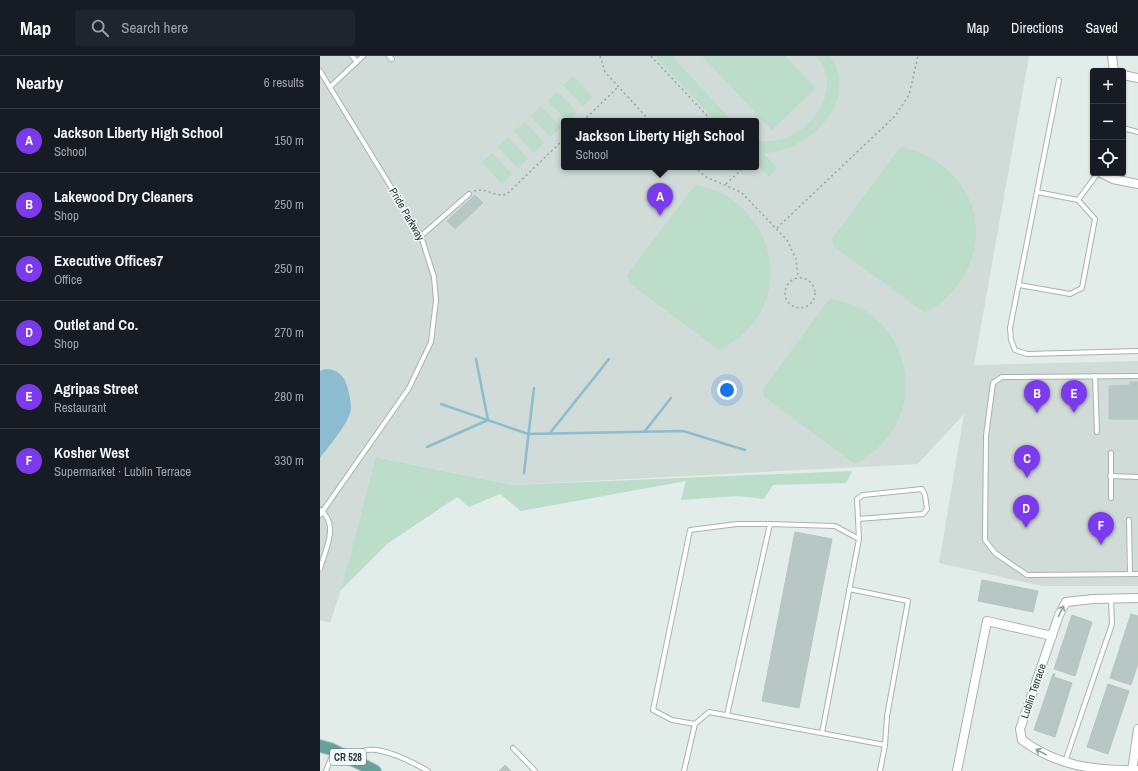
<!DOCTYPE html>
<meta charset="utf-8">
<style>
:root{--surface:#171b24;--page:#20242c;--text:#f1f3f6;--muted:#9ea1a6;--line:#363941;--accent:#7c3aed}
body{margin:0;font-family:"Archivo Narrow",sans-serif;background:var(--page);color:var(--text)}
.controls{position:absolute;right:12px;top:12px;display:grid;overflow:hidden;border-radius:4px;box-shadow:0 1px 3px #0004}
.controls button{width:36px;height:36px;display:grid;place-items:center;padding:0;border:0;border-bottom:1px solid var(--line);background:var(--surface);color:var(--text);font:20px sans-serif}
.you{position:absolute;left:407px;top:334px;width:14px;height:14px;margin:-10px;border:3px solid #fff;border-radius:50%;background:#1a73e8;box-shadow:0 0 0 6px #1a73e833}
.badge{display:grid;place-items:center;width:26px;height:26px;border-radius:50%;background:var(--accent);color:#fff;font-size:13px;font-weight:700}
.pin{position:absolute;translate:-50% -33px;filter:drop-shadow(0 1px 2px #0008)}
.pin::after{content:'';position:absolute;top:21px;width:14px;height:12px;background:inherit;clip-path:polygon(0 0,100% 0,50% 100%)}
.popup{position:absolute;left:241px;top:62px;width:198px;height:52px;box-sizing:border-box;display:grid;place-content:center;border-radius:4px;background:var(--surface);filter:drop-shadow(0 1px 3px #0005);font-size:13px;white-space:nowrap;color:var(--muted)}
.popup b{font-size:15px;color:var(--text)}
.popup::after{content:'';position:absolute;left:50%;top:100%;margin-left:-8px;border:8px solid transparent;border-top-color:var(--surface)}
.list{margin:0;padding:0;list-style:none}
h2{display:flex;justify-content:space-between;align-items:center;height:52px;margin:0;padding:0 16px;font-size:17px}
h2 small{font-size:13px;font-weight:400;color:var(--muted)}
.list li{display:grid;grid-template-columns:26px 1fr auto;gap:12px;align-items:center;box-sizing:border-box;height:64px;padding:0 16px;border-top:1px solid var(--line)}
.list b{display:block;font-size:15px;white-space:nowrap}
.list p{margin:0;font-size:13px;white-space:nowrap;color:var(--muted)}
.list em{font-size:13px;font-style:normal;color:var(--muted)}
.icon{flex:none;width:22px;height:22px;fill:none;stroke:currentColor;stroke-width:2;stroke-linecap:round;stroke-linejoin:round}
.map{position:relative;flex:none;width:818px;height:715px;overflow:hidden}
header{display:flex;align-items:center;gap:24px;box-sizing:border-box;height:56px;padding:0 20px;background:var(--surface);border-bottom:1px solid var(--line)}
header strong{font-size:19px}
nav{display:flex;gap:22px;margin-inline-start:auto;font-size:14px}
.search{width:280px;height:36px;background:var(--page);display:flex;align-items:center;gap:10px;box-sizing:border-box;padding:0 14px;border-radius:4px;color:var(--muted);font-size:15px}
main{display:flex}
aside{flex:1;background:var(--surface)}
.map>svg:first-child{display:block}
</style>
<header>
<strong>Map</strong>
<div class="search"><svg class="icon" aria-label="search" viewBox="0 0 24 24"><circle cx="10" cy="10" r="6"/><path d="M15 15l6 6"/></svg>Search here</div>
<nav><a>Map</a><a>Directions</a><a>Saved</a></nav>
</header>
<main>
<aside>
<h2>Nearby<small>6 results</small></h2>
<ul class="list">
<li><span class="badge">A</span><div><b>Jackson Liberty High School</b><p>School</p></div><em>150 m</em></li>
<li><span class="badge">B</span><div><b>Lakewood Dry Cleaners</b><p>Shop</p></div><em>250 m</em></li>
<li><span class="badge">C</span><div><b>Executive Offices7</b><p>Office</p></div><em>250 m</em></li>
<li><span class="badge">D</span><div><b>Outlet and Co.</b><p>Shop</p></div><em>270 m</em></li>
<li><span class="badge">E</span><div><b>Agripas Street</b><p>Restaurant</p></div><em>280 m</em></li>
<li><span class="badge">F</span><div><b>Kosher West</b><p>Supermarket · Lublin Terrace</p></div><em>330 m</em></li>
</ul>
</aside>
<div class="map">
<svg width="818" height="715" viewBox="0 0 818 715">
<rect width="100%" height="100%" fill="#e2ece9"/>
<path fill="#d1dcd8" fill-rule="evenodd" d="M0 0H709L654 309 818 305V530H722L619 507 644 358 598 408 192 429 57 401 21 534 10 567 0 564ZM244 65H436V111H244Z"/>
<g fill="#bcddc9">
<polygon points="335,0 352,0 412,65 396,65"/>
<polygon points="382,0 465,0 496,32 452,74"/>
<path d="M496 0H510C542 45 487 97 443 97L457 112 449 121 436 107V84C479 95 530 37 496 0Z"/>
<polygon points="253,20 273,41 263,50 243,29"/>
<polygon points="237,35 257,56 248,65 227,45"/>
<polygon points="221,50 241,72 230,81 211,60"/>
<polygon points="205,66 224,87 214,97 194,75"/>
<polygon points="188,81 208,103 198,112 178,91"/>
<path d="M580 91C593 94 606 98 617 106 676 146 665 224 605 257L513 190 512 183Z"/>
<polygon points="172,97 192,118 182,128 162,106"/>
<path d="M375 129C440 139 475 217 431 270 422 280 411 288 399 294L309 227 307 219Z"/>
<path d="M510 242C524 246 538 249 550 258 587 285 598 340 570 378 561 391 548 400 535 408L444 341 443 333Z"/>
<polygon points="56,401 192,429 532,415 526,427 453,429 444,443 418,440 361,444 366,425 201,455 180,438 149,451 137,441 67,488 21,534"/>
</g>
<path fill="#8cbcd0" d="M5 313C17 313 24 319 27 330 29 337 31 345 31 352 30 366 9 390 0 402V315Z"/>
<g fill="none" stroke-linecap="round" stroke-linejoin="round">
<g stroke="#8cbcd0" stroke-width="2.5">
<polyline points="121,348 208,378 363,375 425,394"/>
<polyline points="325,375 351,342"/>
<polyline points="230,377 289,303"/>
<polyline points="107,391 168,364 156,303"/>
<polyline points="204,417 214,332"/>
</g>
</g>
<g fill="#b8c7c3" stroke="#b5c6c1">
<polygon points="155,139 163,147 135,173 127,165"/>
<polygon points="810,326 818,326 818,363 789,363 789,330 810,329"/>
<polygon points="475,476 512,483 479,652 442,645"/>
<polygon points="662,524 718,535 713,556 658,545"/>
<polygon points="811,558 818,560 818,607 811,629 790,622"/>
<polygon points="752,559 772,566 755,620 734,613"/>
<polygon points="733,618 735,618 734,621 752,627 735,681 714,674"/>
<polygon points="788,628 809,635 788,698 767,691"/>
<polygon points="185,709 191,715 179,715"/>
</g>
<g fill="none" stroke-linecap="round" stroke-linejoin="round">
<defs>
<g id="lane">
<polyline points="32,0 37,6"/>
<polyline points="69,0 72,3"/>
<polyline points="0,15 101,180 114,221 116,244 111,286 89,332 0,459"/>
<polyline points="739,24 690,272 691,284 695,294 707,298 818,295"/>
<polyline points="10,31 43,0"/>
<polyline points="803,72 818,76"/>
<polyline points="717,136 758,144 778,117"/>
<polyline points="101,180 149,138"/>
<polyline points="699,229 750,238 762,232 775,163 758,144"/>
<polyline points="775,320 777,376"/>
<polyline points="818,320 682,321 673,327 666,380 665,484 675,497 707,519 818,518"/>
<polyline points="791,397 791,442"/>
<polyline points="790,420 818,421"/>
<path d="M0 454C20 468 5 494 0 513"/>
<polyline points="538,463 603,458 607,453 605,439 602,433 543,439 537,443 539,483"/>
<polyline points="809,464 810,518"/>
<polyline points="529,533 588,545 567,660 565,689"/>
<polyline points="407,659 450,468 515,470 539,483 502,677"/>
<polyline points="375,668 352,664 333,654 370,474 417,468 450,468"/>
<polyline points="193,692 215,715"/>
<path d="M33 703C36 701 40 697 43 695 60 689 94 707 108 715"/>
<polyline points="745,706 792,568 791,543"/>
<polyline points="6,715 14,695"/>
<polyline points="364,715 375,668 389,656 565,689 560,715"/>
</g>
<g id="street">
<polyline points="792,0 794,15"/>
<polyline points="803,19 818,22"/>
<polyline points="781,117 793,123 818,128"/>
<path d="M818 542 773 543 746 546 739 559 700 673 702 684C737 710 775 715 818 714"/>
<polyline points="637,715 667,565 732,580"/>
<polyline points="812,715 818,673"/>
</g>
<polyline id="primary" points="0,690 11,693 55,715"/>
</defs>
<use href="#lane" stroke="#a5b4b1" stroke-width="6"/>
<use href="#street" stroke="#a5b4b1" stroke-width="10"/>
<use href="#primary" stroke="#c1c9c8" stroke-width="14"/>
<g stroke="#83afa7" stroke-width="1.5" stroke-dasharray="2 3" stroke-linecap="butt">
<polyline points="280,0 285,16 330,65"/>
<polyline points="331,0 392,65"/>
<polyline points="263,65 297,32"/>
<polyline points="374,111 386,121 421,136 467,184 476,203 478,221"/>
<polyline points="406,128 424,111"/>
<path d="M154 135C166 131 175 142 187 138L244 83"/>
<polyline points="457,172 575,60 589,39 598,0"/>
<circle cx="480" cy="237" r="15"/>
</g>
<use href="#lane" stroke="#fff" stroke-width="4"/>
<use href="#street" stroke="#fff" stroke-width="8"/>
<use href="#primary" stroke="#68a19a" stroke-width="12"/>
</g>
<defs><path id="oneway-shaft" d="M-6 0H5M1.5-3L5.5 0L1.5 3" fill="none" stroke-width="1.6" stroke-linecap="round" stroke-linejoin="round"/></defs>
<g stroke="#919e9c">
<use href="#oneway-shaft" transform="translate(741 555) rotate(-63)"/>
<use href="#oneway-shaft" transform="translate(721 696) rotate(-152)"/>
</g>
<g text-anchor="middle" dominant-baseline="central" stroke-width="3" stroke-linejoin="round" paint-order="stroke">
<rect fill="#f3f9f7" stroke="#617573" stroke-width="1" x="10" y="693" width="36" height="16" rx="3"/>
<g font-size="10" font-weight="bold" fill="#233d3a">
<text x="28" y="701">CR 528</text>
</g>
<g font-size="11" fill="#233d3a" stroke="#f3f9f7">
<text transform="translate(87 158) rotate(60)">Pride Parkway</text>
<text transform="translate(713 635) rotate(-71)">Lublin Terrace</text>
</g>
</g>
</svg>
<div class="controls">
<button>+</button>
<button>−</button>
<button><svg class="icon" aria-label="locate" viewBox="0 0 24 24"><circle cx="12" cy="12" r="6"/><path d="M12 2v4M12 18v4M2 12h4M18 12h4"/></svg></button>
</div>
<div class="you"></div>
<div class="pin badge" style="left:340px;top:160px">A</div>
<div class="popup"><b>Jackson Liberty High School</b>School</div>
<div class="pin badge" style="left:717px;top:357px">B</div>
<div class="pin badge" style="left:707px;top:422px">C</div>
<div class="pin badge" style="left:706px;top:472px">D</div>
<div class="pin badge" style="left:754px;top:357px">E</div>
<div class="pin badge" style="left:781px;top:489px">F</div>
</div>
</main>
